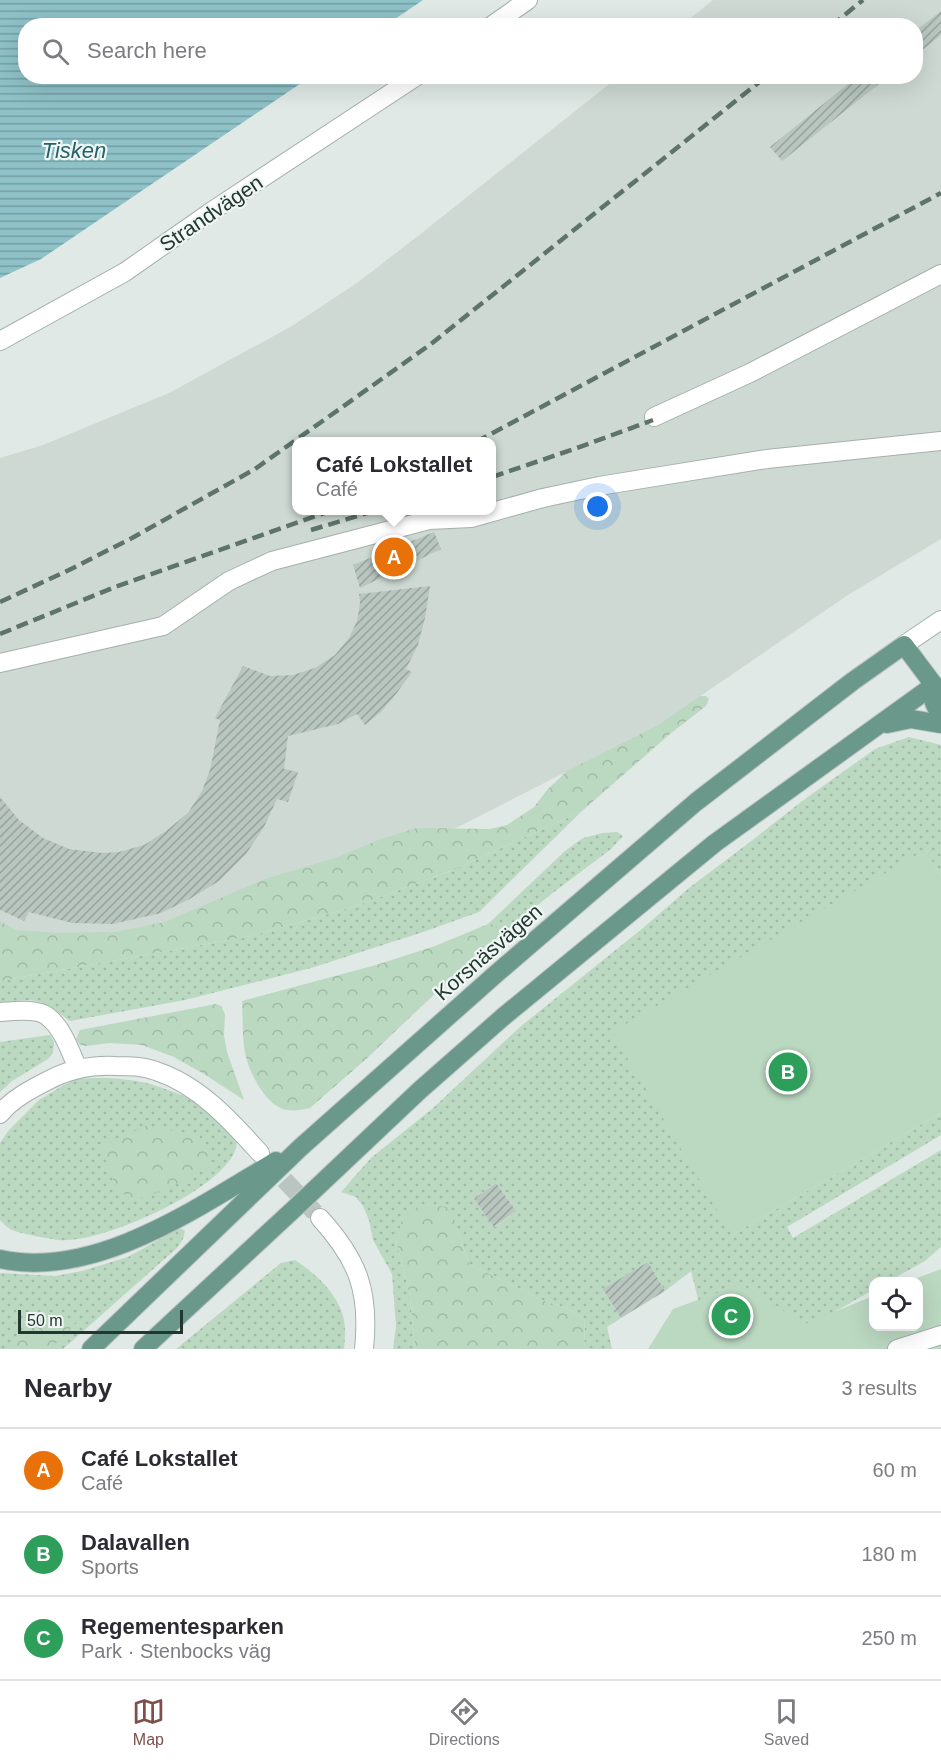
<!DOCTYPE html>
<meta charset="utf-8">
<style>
:root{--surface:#fff;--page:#f2f2f3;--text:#2b2b33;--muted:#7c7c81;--line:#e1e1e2;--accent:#7d504a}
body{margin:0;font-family:Arial,sans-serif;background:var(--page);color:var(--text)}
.controls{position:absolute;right:18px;bottom:18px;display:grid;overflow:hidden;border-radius:12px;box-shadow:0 6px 24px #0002}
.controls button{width:54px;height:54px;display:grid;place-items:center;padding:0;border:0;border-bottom:2px solid var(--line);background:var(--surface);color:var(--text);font:30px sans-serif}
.scale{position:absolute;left:18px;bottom:15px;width:165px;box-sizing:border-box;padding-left:6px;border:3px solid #233731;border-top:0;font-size:16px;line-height:21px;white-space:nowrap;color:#233731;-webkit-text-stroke:4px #f0f6f3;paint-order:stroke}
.you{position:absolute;left:598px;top:507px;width:21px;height:21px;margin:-15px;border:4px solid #fff;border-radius:50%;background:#1a73e8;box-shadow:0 0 0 9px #1a73e833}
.badge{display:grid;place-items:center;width:39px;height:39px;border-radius:50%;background:var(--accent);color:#fff;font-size:20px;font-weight:700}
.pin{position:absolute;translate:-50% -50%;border:3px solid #fff;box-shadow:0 2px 6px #0006}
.popup{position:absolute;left:292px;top:437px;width:204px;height:78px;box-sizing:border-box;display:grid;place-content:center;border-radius:12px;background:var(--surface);filter:drop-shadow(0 2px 4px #0005);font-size:20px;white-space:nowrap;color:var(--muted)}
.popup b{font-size:22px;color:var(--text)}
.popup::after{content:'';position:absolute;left:50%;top:100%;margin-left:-12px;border:12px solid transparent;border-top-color:var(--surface)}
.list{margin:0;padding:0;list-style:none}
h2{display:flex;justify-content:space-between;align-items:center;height:78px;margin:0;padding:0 24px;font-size:26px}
h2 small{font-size:20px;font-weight:400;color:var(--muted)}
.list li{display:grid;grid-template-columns:39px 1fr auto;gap:18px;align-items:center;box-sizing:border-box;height:84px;padding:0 24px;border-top:2px solid var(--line)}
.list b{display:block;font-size:22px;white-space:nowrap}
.list p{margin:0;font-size:20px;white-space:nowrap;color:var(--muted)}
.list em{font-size:20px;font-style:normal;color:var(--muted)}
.icon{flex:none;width:33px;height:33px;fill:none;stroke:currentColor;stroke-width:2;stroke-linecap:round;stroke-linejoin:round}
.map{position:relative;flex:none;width:941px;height:1349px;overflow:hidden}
.search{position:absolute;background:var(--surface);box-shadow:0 6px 24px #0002;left:18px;right:18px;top:18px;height:66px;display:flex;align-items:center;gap:15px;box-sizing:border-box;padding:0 21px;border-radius:24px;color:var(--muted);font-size:22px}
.sheet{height:330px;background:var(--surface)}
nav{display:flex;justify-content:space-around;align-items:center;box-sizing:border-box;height:84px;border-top:2px solid var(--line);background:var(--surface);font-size:16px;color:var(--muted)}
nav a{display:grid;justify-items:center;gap:3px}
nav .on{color:var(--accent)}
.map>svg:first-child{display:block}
</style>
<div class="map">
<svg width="941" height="1349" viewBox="0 0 941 1349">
<defs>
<pattern id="grass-dots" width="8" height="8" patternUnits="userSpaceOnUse" patternTransform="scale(1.5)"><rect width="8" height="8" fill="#bbd8c1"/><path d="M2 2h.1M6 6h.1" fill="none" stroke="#a0baa6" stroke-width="1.8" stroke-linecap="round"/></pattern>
<pattern id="forest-crowns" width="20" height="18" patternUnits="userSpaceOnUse" patternTransform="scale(1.5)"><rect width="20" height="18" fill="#bbd8c1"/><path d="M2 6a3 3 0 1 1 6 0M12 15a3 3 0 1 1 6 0" fill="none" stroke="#a0baa6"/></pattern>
<pattern id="water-rules" width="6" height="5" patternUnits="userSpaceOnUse" patternTransform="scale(1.5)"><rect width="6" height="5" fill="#8ec2c8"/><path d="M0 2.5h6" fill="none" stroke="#749ea3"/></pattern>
<pattern id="building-hatch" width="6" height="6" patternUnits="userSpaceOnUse" patternTransform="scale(1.5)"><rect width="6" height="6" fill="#b9c6c0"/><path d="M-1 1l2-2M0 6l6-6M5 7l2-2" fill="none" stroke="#96a29d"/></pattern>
</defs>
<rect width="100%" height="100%" fill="#e0e9e5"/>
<path fill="#ced9d3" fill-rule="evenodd" d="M713 0H941V539L848 595 658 725 460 826 316 893 169 941 0 943V458L43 445 169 393 292 326 357 283 418 236 618 77 916 76V26L682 25ZM296 442H492V510H296Z"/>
<g fill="url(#grass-dots)" fill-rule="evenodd">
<path d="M909 737 941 745V876L925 850 732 1235 941 1113V1135L787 1227 793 1238 941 1150V1247L925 1261 889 1281 874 1282 873 1290 801 1331 701 1311 691 1271 665 1291 648 1262 604 1289 621 1318 607 1327 612 1349H584L585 1320 569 1309 542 1300 469 1264 457 1229 396 1240 410 1296 415 1349H393L396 1326 392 1274 373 1240 369 1220 363 1206 356 1197 341 1192 371 1158 432 1109 520 1027 643 928 689 888 750 842 805 799 875 749ZM496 1183 516 1211 495 1227 474 1199Z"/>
<path d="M582 811 479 912 423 932 311 968 185 1000 70 1021C39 998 38 998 0 1003V981L251 936 353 907 453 870Z"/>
<polygon points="617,832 623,836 611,849 554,892 494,940 488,924 565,851 583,838 603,833"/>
<polygon points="50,1035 54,1042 53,1053 48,1059 12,1081 0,1092 0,1042"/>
<path d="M96 1078C112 1078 129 1079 146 1083 169 1089 245 1115 236 1148 224 1190 100 1244 59 1240 51 1239 16 1233 10 1229 7 1227 3 1223 0 1220V1143L9 1130 39 1100 64 1085 77 1079Z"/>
<polygon points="180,1228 185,1231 183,1239 177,1248 63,1349 0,1349 0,1273 55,1276 82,1271 128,1257"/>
<path d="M295 1260C315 1273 336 1292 343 1316 346 1327 345 1338 344 1349H176L281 1263Z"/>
</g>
<g fill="url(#forest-crowns)">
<polygon points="700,696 706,696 709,699 706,706 670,734 582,811 453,870 353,907 251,936 0,981 0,921 15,930 57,933 116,932 165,922 265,879 335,858 381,839 417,828 490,829 507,825 534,807 547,790 567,771 658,725"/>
<path d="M488 924 495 925 498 930 495 939 480 951 365 1060 310 1108C302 1110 294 1111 287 1110 267 1107 250 1074 246 1057 242 1041 243 1018 242 1001L376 965 435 946Z"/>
<polygon points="216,1004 221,1006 225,1014 224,1035 227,1052 244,1100 204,1074 174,1057 142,1045 110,1043 85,1046 79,1044 76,1039 80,1030"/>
<polygon points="145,1126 187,1133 214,1154 208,1168 167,1189 132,1201 117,1188 100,1147"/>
<polygon points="423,1204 447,1207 457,1229 469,1264 542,1300 569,1309 585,1320 584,1349 415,1349 410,1296 396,1240 402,1220"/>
<path d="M78 1320 51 1349H5C25 1329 51 1323 78 1320Z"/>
</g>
<g fill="#bbd8c1">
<polygon points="925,850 941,876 941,1113 732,1235 612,1032"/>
<polygon points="941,1269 941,1349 648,1349 673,1309 741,1284 805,1324 873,1296 874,1326 918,1326 918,1282 910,1281"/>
</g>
<polygon fill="url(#water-rules)" points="0,0 423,0 386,25 26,26 26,76 310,77 41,259 0,278"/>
<g fill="url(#building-hatch)">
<polygon points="941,11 941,35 915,56 915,31"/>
<polygon points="858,76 889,76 782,161 770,147"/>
<polygon points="434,532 441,549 360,588 353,565"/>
<polygon points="430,586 425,618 418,645 406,669 412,672 396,694 381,712 365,725 357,714 338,724 288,736 284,769 298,772 288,802 277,799 264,827 246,854 219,881 188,900 161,913 113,924 72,923 29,912 24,921 0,910 0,797 19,820 43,838 69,849 102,853 119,852 144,845 166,831 188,813 202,791 210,770 220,720 215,718 243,666 270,676 293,675 315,668 335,655 349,638 357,621 360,603 359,594"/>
<polygon points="496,1183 516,1211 494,1227 474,1199"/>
<polygon points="648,1262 665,1291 621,1318 603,1289"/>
</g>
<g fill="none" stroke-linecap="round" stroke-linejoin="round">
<polyline stroke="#bac5c1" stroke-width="18" stroke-dasharray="18 9" stroke-linecap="butt" points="266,1160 320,1218"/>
<defs>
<g id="minor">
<polyline points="491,26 528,0"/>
<polyline points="0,341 125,272 212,211 417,76"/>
<polyline points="654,417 750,373 941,274"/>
<polyline points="904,645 941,620"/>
<polyline points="0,663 163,626 229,581 272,561 429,520 471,518 543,498 599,486 767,459 941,441"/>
<path d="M0 1012C12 1011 37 1008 47 1016 63 1028 70 1051 78 1069"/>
<path d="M0 1114C12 1099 31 1089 49 1080 70 1069 91 1065 115 1066 129 1066 143 1066 156 1071 199 1085 231 1121 260 1153"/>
<path d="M320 1218C358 1260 370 1291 364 1349"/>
<polyline points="897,1349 941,1335"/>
</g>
<g id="major">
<polyline points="887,724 911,719 941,724"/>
<path d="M0 1259C95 1280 198 1207 276 1161"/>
<polyline points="91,1349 301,1147 497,973 696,802 853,681 904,645 934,685 934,703 941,717"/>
<polyline points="143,1349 294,1209 420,1090 503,1017 715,843 934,685"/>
</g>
</defs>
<use href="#minor" stroke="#a4b0ab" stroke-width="20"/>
<use href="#major" stroke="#bdc3c1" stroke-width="20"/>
<use href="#minor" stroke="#fff" stroke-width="18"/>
<use href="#major" stroke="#6a998b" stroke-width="18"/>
<g stroke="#5d736c" stroke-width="4.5" stroke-dasharray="12 6" stroke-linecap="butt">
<polyline points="831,26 863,0"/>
<polyline points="476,442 941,193"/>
<polyline points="492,477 577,448 653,420"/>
<polyline points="311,530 377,510"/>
<polyline points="0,602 69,570 132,538 255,469 431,344 767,76"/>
<polyline points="0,634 115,587 333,510"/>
</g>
</g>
<g text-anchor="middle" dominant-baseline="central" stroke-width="4.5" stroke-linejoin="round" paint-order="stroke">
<g font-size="21" fill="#233731" stroke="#f0f6f3">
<text transform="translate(211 213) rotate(-34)">Strandvägen</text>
<text transform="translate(488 952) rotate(-41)">Korsnäsvägen</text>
</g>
<g font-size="22" font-style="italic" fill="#25636b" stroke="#f0f6f3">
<text x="74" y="150">Tisken</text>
</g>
</g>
</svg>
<div class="controls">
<button><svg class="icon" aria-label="locate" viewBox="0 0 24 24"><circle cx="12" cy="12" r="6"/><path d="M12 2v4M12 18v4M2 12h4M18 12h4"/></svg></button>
</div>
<div class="scale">50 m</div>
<div class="you"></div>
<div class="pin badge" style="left:394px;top:557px;background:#e8710a">A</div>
<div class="popup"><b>Café Lokstallet</b>Café</div>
<div class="pin badge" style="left:788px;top:1072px;background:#2e9e5b">B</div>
<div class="pin badge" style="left:731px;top:1316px;background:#2e9e5b">C</div>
<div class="search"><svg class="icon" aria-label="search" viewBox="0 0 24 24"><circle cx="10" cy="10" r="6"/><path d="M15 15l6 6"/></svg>Search here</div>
</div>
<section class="sheet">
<h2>Nearby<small>3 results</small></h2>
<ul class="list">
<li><span class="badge" style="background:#e8710a">A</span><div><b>Café Lokstallet</b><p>Café</p></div><em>60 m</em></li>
<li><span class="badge" style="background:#2e9e5b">B</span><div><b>Dalavallen</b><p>Sports</p></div><em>180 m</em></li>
<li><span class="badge" style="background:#2e9e5b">C</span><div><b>Regementesparken</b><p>Park · Stenbocks väg</p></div><em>250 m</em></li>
</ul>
</section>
<nav>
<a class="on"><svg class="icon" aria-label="map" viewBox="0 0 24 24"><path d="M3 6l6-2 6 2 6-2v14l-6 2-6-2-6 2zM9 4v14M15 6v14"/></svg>Map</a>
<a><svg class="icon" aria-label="directions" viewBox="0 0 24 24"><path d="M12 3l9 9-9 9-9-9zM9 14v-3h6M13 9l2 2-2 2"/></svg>Directions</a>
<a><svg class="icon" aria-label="saved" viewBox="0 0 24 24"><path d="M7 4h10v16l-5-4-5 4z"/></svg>Saved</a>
</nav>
